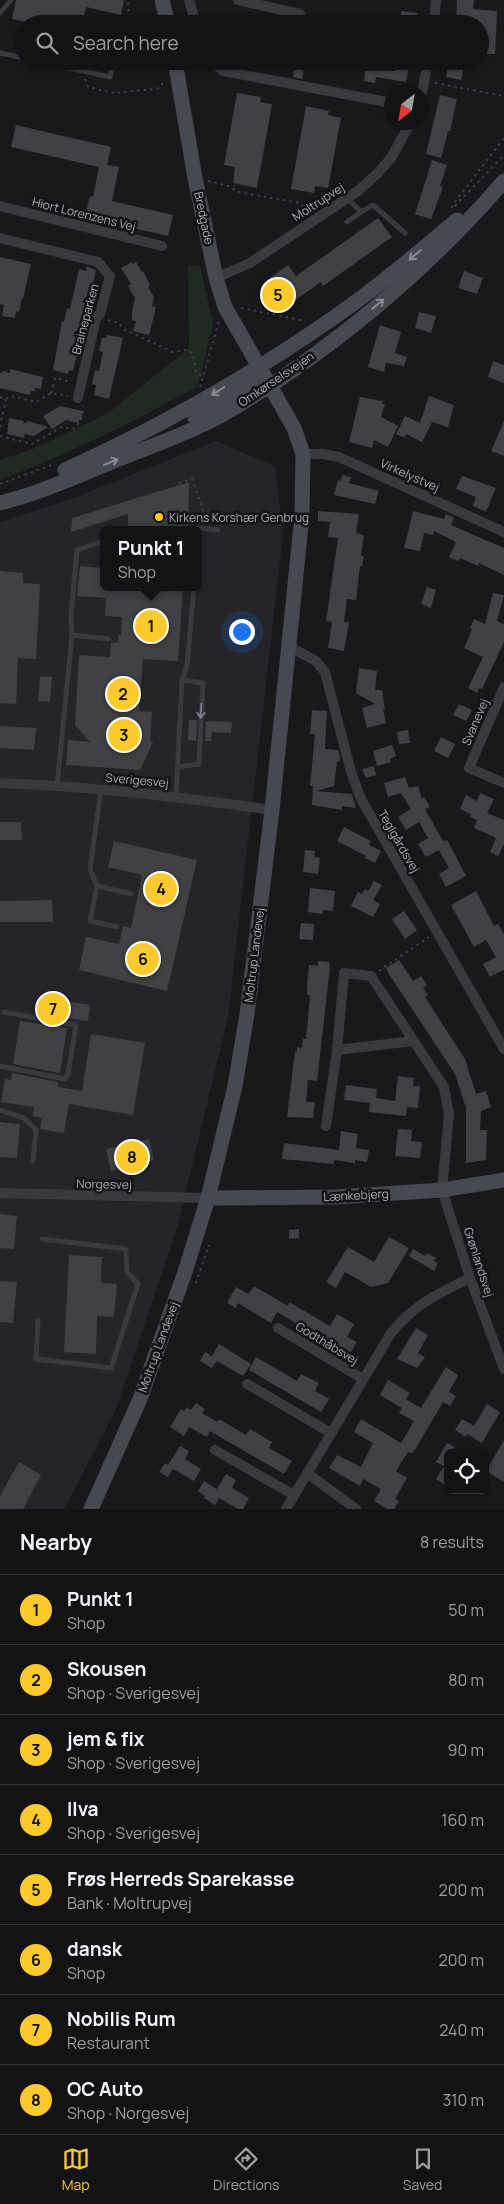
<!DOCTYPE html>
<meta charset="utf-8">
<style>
:root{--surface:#131214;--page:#202022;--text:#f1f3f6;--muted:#9d9ea0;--line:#323234;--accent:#fdca2e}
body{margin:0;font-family:Manrope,sans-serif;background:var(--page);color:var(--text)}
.controls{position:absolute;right:15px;bottom:15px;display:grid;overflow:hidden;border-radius:8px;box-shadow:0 1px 4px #0004}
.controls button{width:45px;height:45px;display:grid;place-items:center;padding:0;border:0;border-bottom:1px solid var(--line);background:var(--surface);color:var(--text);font:25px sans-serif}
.compass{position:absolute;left:384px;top:85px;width:45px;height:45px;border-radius:50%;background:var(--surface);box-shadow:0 1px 4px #0004;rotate:211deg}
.you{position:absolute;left:241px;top:631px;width:18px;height:18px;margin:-12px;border:4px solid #fff;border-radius:50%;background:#1a73e8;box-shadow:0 0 0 8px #1a73e833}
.badge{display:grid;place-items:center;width:32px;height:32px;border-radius:50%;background:var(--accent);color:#111;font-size:16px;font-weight:700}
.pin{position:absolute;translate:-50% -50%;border:2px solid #fff;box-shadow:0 1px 5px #0006}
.popup{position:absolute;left:100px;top:526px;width:102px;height:65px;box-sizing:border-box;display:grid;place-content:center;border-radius:8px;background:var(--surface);filter:drop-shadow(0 1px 4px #0005);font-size:16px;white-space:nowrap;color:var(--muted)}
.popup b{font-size:19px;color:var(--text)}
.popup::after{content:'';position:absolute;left:50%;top:100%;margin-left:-10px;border:10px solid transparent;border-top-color:var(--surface)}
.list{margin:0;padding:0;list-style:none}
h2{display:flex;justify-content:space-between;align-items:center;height:65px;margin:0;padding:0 20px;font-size:21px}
h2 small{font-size:16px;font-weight:400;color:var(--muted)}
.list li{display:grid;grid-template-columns:32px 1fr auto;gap:15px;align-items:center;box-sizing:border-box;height:70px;padding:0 20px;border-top:1px solid var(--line)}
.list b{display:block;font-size:19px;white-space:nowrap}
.list p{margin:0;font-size:16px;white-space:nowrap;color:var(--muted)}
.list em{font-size:16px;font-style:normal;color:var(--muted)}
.icon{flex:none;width:28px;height:28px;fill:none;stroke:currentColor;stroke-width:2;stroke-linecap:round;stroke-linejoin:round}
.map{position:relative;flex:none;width:504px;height:1509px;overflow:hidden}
.search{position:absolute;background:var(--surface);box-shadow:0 1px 4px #0004;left:15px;right:15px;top:15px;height:55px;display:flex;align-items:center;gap:12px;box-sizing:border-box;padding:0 18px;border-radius:28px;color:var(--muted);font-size:19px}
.sheet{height:625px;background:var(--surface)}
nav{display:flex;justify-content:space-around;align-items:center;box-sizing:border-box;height:70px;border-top:1px solid var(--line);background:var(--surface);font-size:14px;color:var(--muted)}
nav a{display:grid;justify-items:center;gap:2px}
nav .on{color:var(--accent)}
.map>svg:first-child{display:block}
</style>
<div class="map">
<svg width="504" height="1509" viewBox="0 0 504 1509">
<rect width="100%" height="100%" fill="#19181b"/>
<path fill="#252428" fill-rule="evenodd" d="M216 441 275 466 283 534 228 1017 178 1224 115 1412 64 1509H0V522L79 496ZM104 530H198V587H104Z"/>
<path fill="#202922" d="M188 266H200L213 323 198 386C132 423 70 453 0 480V460L33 449 108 413 189 348Z"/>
<g fill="#404045">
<polygon points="16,0 124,0 121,15 86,7 82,24 35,24 12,19"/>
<polygon points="457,0 474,0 473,9 497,11 495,54 480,54 480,24 456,24"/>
<polygon points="401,11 417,13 416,24 401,24"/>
<polygon points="449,61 465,61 461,80 446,77"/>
<polygon points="295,62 305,63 302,79 293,77"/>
<polygon points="395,64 409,66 406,82 376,77 375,83 364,81 365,71 395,71"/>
<polygon points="237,93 261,97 260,102 272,104 257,188 233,183 235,167 224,165"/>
<polygon points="440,95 457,99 450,131 448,131 441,158 426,154"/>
<polygon points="306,106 329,111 328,115 341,118 328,188 315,186 314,193 291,189"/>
<polygon points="16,125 111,147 107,165 119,167 112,201 173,215 168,236 85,217 90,196 93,197 99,167 11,147"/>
<polygon points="432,160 447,165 440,186 443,187 431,219 415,214"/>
<polygon points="378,218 392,237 323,286 321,282 284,308 266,281 288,265 296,276"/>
<polygon points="0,257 31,264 23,299 22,298 19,312 16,311 15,318 2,316 4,305 0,304"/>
<polygon points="132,262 133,264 136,262 142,272 143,271 150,285 148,287 154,297 152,306 156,307 149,335 133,331 136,321 132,320 132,312 135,298 128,286 131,284 121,268"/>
<polygon points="87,266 96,270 93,284 97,285 94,298 90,298 73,371 69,370 68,374 53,370 62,321 64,322 67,308 70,309 79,269 86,271"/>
<polygon points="464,271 483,278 477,294 458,288"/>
<polygon points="419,312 436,316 431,333 415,328"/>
<polygon points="380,325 401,332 395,353 407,357 404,366 386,363 384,372 368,367"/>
<polygon points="107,335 123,338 109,399 94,395 96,385 92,384 95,370 99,371 103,352 99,351 102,338 106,338"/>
<polygon points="493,361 504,365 504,383 488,377"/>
<polygon points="10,369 43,377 41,389 35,388 35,391 31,391 30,395 0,388 0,373 2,373 3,371 10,373"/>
<polygon points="429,396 454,405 448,427 432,422 422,442 406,434 405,438 396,434 405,416 420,423"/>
<polygon points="360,397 383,401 382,404 385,404 381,417 398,426 388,447 374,440 372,448 349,442"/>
<polygon points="60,406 83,411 81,420 79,420 78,423 66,420 52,429 43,416"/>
<polygon points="9,418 24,421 23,424 28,421 48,427 34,436 25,434 24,438 7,434"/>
<polygon points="504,421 504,456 491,451"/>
<polygon points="342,475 351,477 349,483 379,491 375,504 334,495 338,480 341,481"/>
<polygon points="462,476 496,488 486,512 473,506 476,497 456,489"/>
<polygon points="189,482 188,530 128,530 128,514 71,532 72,518"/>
<polygon points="318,511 359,514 356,533 364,535 361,556 364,556 362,566 360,566 356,600 347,599 344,622 349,622 344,651 328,648 332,622 326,621 338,538 328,537 330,522 318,521"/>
<polygon points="413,511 444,519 446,514 454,518 451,525 504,548 504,575 479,563 478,566 460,558 458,561 449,557 456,542 434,531 433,535 424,533 420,551 404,548"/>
<polygon points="80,566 104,568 104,587 183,587 178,661 143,659 139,711 152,712 150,741 153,742 140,770 66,765 68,740 90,742 75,725 79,655 110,657 111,643 118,642 118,635 121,635 122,617 105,616 106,598 77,596"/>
<polygon points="0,571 23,573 23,583 40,584 36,659 18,658 16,704 0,703"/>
<polygon points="427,587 436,590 431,608 421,604"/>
<polygon points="493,593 504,595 497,621 504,624 504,642 482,689 479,688 477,693 468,688 483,657 464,648 472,629 470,628 474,619 485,624"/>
<polygon points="359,668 377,671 375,690 382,690 385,710 383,709 386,723 367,728 362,708 375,704 356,693"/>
<polygon points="40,676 52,677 50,702 38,701"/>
<polygon points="459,704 472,710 466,721 453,715"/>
<polygon points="312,710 327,711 325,749 338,750 340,757 339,762 337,762 334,786 316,791 352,794 356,808 342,806 342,810 312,805 313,786 310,786 315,734 310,734"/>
<polygon points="189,720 197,720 196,741 188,740"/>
<polygon points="206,721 232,722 231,733 212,732 211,741 205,741"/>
<polygon points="0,726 36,728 34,750 0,748"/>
<polygon points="408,730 410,743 399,744 397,732"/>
<polygon points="441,737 455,744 448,758 434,751"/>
<polygon points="392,745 396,756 390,759 391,762 377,766 373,751"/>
<polygon points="374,766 376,775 366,778 362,769"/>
<polygon points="405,777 409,788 418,786 422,799 424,797 430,807 425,809 443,841 447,840 466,876 446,887 439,874 449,868 439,850 426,857 418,844 428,838 419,822 406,830 398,817 411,809 401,793 388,797 384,783"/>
<polygon points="480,793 494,799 487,813 504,820 504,844 498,856 490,852 496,838 474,828 477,820 470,817 471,814 460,809 466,795 477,801"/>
<polygon points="0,822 21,822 22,840 0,840"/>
<polygon points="344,827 371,841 369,845 381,851 375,863 365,858 366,856 337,841"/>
<polygon points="114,841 197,860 167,991 79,970 86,937 119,944 123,926 131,928 142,875 108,867"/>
<polygon points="305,850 315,851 314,857 320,858 318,874 303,872"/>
<polygon points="374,881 382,885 373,900 380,904 373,917 351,906 358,892 362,894 365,889 368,891"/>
<polygon points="310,888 335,891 333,911 323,910 323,914 308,912"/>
<polygon points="476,891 494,926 498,924 504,934 504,971 503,970 490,977 483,964 496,957 486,940 474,947 451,905"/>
<polygon points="52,900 53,922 0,922 0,901"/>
<polygon points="404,911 417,930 405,939 392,919"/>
<polygon points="301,923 314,924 313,940 299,939"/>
<polygon points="399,960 413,981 421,976 427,985 423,987 428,995 425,997 465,1059 476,1094 486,1091 491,1107 481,1111 480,1130 487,1130 486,1160 466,1163 466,1108 455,1074 389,974 386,968"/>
<polygon points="318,961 329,962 330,967 317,1081 308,1080 306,1102 315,1102 313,1118 287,1117 295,1051 297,1052 297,1047 302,1048 303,1039 306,1039 310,995 307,995 307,986 309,965 318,966"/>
<polygon points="42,997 90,1005 88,1021 39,1014"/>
<polygon points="20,1021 67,1028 60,1073 13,1064"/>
<polygon points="91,1034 145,1043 133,1115 69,1104 64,1133 40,1129 42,1118 33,1116 34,1107 1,1102 5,1079 11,1080 12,1073 58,1082 58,1087 82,1091"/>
<polygon points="398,1076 414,1078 413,1086 420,1086 418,1108 407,1107 406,1116 369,1112 370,1103 344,1100 346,1085 377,1089 376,1098 395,1101"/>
<polygon points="0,1122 20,1124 17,1158 0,1157"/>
<polygon points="398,1129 412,1130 411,1141 422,1142 420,1158 395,1156"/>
<polygon points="341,1131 358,1134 356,1148 369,1150 367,1162 355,1160 355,1163 334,1160 334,1164 282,1159 284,1143 339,1150"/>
<polygon points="149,1139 154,1160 111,1171 106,1149"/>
<polygon points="0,1214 17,1216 14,1249 0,1248"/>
<polygon points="299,1229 299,1238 289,1239 289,1230"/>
<polygon points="389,1237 409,1248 388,1283 371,1287 345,1272 336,1288 326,1282 348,1247 374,1262"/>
<polygon points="413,1249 425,1256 427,1253 436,1258 434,1261 438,1263 434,1271 409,1256"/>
<polygon points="69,1255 102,1257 101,1283 117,1284 114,1317 97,1316 96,1354 64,1352"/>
<polygon points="0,1281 17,1282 13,1323 0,1322"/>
<polygon points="254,1286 288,1306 289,1302 330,1326 337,1314 354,1324 347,1337 357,1342 349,1355 277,1312 271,1323 238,1303 236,1308 227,1303 236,1287 248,1294"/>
<polygon points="416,1328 428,1335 418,1353 425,1357 417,1368 397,1359"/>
<polygon points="219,1344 251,1364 243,1376 217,1361 212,1368 200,1361 205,1352 212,1356"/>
<polygon points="256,1357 297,1381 301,1374 319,1383 315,1391 329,1399 321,1412 249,1370"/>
<polygon points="446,1367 458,1375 449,1392 456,1396 450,1406 443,1402 416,1448 412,1453 408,1452 396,1471 407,1478 395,1499 399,1501 394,1509 387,1509 374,1501 381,1489 363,1479 360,1486 329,1468 337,1455 361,1467 373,1443 354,1432 361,1419 401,1443 414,1421 399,1413 402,1408 380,1395 388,1380 410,1393 406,1399 421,1408"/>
<polygon points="196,1403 205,1409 202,1413 218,1422 219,1419 246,1435 250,1429 272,1442 269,1448 292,1461 284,1474 210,1431 207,1437 189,1427 184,1436 170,1427 181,1409 184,1411 187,1407 191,1410"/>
<polygon points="487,1404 500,1412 482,1443 467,1434 466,1437 455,1430 462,1419 474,1426"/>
<polygon points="504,1440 504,1482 486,1471"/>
<polygon points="447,1443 455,1447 451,1453 448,1453 448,1480 445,1485 436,1479 444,1466 436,1462"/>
<polygon points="180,1446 189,1451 185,1459 201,1469 194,1481 173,1469 168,1477 159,1472 165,1463 168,1465"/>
<polygon points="19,1462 41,1475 23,1509 0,1509 0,1496"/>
<polygon points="226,1474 236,1480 232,1488 249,1498 243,1509 238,1509 219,1498 215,1505 204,1498 205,1496 198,1491 204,1481 217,1489"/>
</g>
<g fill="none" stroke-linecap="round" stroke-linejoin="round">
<g stroke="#3f4147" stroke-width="2" stroke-dasharray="2.5 4" stroke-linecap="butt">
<polyline points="127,24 129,16 128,0"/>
<polyline points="85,79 88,87 114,93 155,89 160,88 164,80"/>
<polyline points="435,83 504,96"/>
<polyline points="208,181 229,186 238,192 300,203 309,211"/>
<polyline points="455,206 504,155"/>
<polyline points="452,208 454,203 504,138"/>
<polyline points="241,308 305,321"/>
<polyline points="108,320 119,323 123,329 173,352 187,350 193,354 196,372 203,377"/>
<polyline points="200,387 219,321"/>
<polyline points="51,393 55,378 71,382"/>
<polyline points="0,397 6,399 11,396 36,402 51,393 68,396"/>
<polyline points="0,427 6,399"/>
<polyline points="0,436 32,444 62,427 73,429 81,421 84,406"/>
<polyline points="179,483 192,479 204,513 202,521"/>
<polyline points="0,484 54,464"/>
<polyline points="379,971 429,937"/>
<polyline points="196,1283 209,1245"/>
</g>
<g stroke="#393a40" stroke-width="5">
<polyline points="0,13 11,0"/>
<polyline points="0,53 24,58"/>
<polyline points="38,61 110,77 113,61"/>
<polyline points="347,198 361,212 373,205 405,233"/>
<polyline points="347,222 361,212"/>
<polyline points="198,538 199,528 218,530"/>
<polyline points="72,635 71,615 77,550 104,541"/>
<polyline points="177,767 199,764 203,683 182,680"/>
<polyline points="57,786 72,635 109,639"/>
<polyline points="101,790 90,869 97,886 131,894"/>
<polyline points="176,796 182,680 187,666 194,587"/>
<polyline points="97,886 90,921 117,927"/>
<polyline points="0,1066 65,1079 68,1074 76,1025 4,1012"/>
<polyline points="0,1110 24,1118 36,1130 33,1161"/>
<polyline points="38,1320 36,1359 111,1368 138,1284 127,1272 126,1249 42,1239"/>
</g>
<g stroke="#393a40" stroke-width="10">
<polyline points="189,0 196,24"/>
<polyline points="238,0 300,14"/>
<polyline points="434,24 436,0"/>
<polyline points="211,61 223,71 392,103"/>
<polyline points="422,93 428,61"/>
<polyline points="0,206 162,246"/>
<polyline points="0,238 98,262 110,276 100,314 96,318 78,398"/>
<polyline points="216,278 250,263 358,191 378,173 391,158 411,122"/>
<polyline points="303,454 323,454 339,457 504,532"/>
<polyline points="288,646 316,661 325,672 351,772 361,799 504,1049"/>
<polyline points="504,687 469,768 504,783"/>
<path d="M0 783C91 786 181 797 272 810"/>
<polyline points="337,1050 413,1041"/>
<polyline points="326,1126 337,1050 344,973 371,976 444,1087 449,1114 442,1190 470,1278 504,1369"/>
<polyline points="0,1193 208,1198"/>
<polyline points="278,1328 363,1379"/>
<polyline points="247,1384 331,1433"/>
<polyline points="215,1450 294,1495"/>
<polyline points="307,1473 356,1509"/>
<path d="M286 1509 391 1333C415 1304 436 1295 470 1278"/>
</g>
<g stroke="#474950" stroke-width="15">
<polyline points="162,0 168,24"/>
<polyline points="195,418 243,391 252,382 259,365"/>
<path d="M65 470C164 425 261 370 350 306 388 279 422 249 457 220"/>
<path d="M0 503C37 494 72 478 107 464 145 448 186 435 222 415 326 355 426 272 504 181"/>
<polyline points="208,1198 336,1197 442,1190 504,1180"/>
<polyline points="91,1509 140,1399 185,1272 208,1198 235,1086 247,1014 272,810 302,516 303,454 294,428 225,307 216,278 195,178 175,61"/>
</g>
</g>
<defs><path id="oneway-shaft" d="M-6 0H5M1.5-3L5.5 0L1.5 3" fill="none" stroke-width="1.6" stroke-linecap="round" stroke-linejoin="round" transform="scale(1.25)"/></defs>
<g stroke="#878b96">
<use href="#oneway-shaft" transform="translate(415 255) rotate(140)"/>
<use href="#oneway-shaft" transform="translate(378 304) rotate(-40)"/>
<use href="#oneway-shaft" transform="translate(218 391) rotate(148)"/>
<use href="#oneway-shaft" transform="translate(111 462) rotate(-22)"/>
</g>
<use stroke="#777a84" href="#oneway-shaft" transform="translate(201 711) rotate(93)"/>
<circle fill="#fdca2e" stroke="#141316" stroke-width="2" cx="159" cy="517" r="5"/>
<g text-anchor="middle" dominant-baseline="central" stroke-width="5" stroke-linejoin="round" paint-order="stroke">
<g font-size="12" fill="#aaaebb" stroke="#141316">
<text transform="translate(318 202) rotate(-33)">Moltrupvej</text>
<text transform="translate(84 214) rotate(14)">Hiort Lorenzens Vej</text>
<text transform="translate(204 218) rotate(78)">Bredgade</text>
<text transform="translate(85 319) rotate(-75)">Braineparken</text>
<text transform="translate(276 379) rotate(-34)">Omkørselsvejen</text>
<text transform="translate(410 475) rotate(24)">Virkelystvej</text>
<text transform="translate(475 722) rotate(-67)">Svanevej</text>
<text transform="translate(137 780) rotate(5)">Sverigesvej</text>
<text transform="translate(399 841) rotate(60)">Teglgårdsvej</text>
<text transform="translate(254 955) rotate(-83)">Moltrup Landevej</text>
<text transform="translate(104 1184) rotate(1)">Norgesvej</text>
<text transform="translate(356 1195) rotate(-3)">Lænkebjerg</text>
<text transform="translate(479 1262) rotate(72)">Grønlandsvej</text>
<text transform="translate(327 1343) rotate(31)">Godthåbsvej</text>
<text transform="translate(158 1347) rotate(-70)">Moltrup Landevej</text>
</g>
<g font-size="12" fill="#aaaebb" stroke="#141316" text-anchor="start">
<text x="169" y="517">Kirkens Korshær Genbrug</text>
</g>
</g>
</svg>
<div class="controls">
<button><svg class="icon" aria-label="locate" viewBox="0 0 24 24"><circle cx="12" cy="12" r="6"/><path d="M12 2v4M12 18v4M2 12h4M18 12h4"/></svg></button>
</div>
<svg class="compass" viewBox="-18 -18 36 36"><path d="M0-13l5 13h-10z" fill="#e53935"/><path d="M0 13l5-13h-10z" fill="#9d9ea0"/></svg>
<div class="you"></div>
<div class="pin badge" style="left:151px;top:626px">1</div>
<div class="popup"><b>Punkt 1</b>Shop</div>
<div class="pin badge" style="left:123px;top:694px">2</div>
<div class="pin badge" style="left:124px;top:735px">3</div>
<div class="pin badge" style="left:161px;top:889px">4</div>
<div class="pin badge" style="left:278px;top:295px">5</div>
<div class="pin badge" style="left:143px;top:959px">6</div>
<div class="pin badge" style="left:53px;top:1009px">7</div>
<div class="pin badge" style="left:132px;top:1157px">8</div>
<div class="search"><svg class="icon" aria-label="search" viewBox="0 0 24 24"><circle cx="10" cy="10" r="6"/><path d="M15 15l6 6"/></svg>Search here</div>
</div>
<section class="sheet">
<h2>Nearby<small>8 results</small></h2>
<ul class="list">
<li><span class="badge">1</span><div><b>Punkt 1</b><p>Shop</p></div><em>50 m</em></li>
<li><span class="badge">2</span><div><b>Skousen</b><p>Shop · Sverigesvej</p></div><em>80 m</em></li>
<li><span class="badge">3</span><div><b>jem &amp; fix</b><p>Shop · Sverigesvej</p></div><em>90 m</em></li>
<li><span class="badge">4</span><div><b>Ilva</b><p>Shop · Sverigesvej</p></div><em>160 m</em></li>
<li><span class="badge">5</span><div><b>Frøs Herreds Sparekasse</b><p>Bank · Moltrupvej</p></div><em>200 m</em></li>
<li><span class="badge">6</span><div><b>dansk</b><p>Shop</p></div><em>200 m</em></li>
<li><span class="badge">7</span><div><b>Nobilis Rum</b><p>Restaurant</p></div><em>240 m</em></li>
<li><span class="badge">8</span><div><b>OC Auto</b><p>Shop · Norgesvej</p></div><em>310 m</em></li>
</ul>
</section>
<nav>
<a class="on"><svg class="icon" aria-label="map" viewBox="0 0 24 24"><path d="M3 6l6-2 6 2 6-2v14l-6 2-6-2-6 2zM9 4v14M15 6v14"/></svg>Map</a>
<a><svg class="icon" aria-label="directions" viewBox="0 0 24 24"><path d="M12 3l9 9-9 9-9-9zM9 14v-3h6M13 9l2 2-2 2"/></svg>Directions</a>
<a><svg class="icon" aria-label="saved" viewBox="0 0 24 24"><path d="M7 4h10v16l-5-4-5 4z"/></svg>Saved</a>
</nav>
